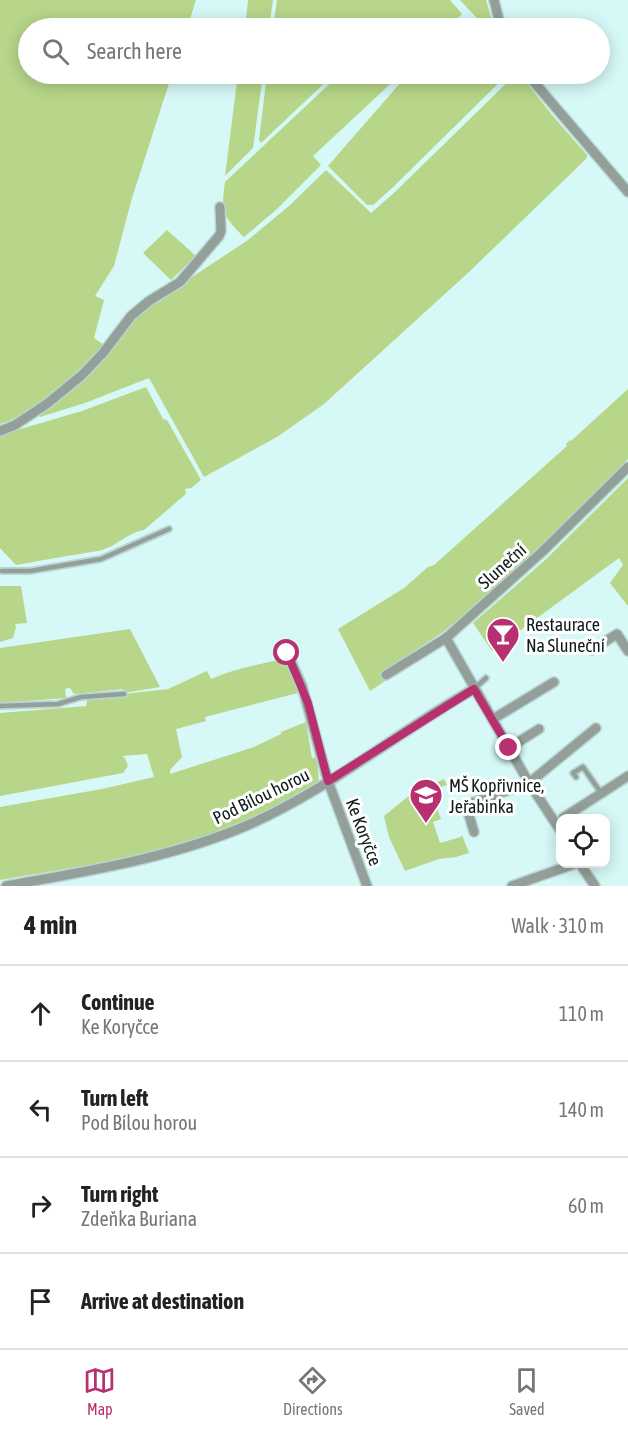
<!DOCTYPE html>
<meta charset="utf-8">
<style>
:root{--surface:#fff;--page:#f6f6f6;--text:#222;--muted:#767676;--line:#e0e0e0;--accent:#b83070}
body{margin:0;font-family:"Asap Condensed",sans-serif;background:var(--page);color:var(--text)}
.controls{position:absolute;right:18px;bottom:18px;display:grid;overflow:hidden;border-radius:12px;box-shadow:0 3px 15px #0003}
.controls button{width:54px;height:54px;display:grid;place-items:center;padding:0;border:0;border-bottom:2px solid var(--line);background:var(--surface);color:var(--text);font:30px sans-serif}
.stop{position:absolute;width:18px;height:18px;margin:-14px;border:4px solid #b83070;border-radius:50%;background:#fff}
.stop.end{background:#b83070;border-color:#fff;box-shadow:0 2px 6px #0008}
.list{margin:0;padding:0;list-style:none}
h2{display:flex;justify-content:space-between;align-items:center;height:78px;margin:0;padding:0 24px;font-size:26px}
h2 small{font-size:20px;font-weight:400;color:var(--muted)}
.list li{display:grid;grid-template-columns:39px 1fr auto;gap:18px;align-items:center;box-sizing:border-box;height:96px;padding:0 24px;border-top:2px solid var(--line)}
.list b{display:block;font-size:22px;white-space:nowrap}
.list p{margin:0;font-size:20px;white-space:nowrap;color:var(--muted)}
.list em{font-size:20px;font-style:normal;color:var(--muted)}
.icon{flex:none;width:33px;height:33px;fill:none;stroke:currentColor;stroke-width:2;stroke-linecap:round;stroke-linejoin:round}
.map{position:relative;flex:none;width:628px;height:886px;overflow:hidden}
.search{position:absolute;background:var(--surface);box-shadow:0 3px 15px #0003;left:18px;right:18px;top:18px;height:66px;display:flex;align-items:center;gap:15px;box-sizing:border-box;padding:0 21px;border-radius:33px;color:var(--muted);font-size:22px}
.sheet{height:462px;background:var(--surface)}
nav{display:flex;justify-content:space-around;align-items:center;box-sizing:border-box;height:84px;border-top:2px solid var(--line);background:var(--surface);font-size:16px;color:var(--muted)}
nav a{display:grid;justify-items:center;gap:3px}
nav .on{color:var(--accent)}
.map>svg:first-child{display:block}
</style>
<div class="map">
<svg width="628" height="886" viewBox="0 0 628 886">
<rect width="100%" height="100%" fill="#d6f8f6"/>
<g fill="#b7d689">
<path d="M0 0H196L187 28H28V74H172L132 198 114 266 95 296 104 300 94 338 104 345C76 377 42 411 0 424Z"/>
<polygon points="248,0 273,0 269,28 245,28"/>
<polygon points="277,0 450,0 462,14 449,28 273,28"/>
<polygon points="460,0 486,0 494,28 486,28"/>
<polygon points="238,74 263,74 253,148 225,176"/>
<polygon points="267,74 334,74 261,143 259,140"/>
<path d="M340 74H401L313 156 321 165 276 210 244 237C222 215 221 212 225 182Z"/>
<polygon points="408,74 508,74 391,189 373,205 367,205 328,166"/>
<polygon points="516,74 520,74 552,115 587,155 587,158 469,272 324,404 277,437 204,477 149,378 85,403 40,417 38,413 136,314 248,240 289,206 326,170 371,213 395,192"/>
<polygon points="167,230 196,256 171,280 143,253"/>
<path d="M146 387 163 419 167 420 201 480 191 488 185 489 186 494 144 530C128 532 115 548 98 551 72 555 43 560 16 565L0 548V435L82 411Z"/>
<polygon points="628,389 628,459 545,543 474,606 443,632 383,672 388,679 370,691 338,629 404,588 428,567 434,565 567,446 566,444 570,440 571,441"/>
<polygon points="628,478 628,606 610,583 623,565 619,558 492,651 473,623 545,560"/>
<polygon points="0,586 21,586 27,623 15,624 16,627 13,638 0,642"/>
<polygon points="130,629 160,687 124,693 123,689 74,694 70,688 65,689 66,698 0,703 0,648"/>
<path d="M284 659 296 684 298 693 205 717 206 721 176 729 182 757 170 770V774L254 747 281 734V732L306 722 312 758 317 757 319 781C283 802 248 822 208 836 139 859 70 868 0 880V807L102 789 154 777 147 754 122 756 125 758 128 766 123 773 0 796V713L86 706 88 698 168 689 207 671 211 679C233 669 260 664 284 659Z"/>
<polygon points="444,779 447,785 438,788 440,795 433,798 441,819 433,822 440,843 461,837 462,835 469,853 456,857 439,859 405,871 389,837 384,816 410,795"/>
</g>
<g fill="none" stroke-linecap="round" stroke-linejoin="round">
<defs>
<g id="lane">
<polyline points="2,571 30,571 101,559 169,529"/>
<polyline points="474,689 486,678"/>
<polyline points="0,706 58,704 81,697 124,694"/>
<polyline points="576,777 573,773 583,767 601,793"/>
</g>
<g id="street">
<polyline points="494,0 501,28"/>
<polyline points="527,74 628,192"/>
<polyline points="0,431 15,425 48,403 82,375 103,353 131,316 149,301 180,282 219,236 221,231 220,207"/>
<polyline points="446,638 529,783 560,830"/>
<polyline points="592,650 617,634 628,651"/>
<polyline points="287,653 302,686 328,781 367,886"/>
<polyline points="386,675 446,638 543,551 628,467"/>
<polyline points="493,719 554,682"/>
<polyline points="509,748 539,729"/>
<polyline points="563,818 628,776"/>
<polyline points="474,832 466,805 529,783 596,728"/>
<polyline points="580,864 595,886"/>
<path d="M6 886C87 871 172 858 248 825 328 790 398 732 474 689"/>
<polyline points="512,886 574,864"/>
</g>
</defs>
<use href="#lane" stroke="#b6d5d3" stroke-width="8"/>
<use href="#street" stroke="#b6d5d3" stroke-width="12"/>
<use href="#lane" stroke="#949f99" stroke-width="4.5"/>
<use href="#street" stroke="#949f99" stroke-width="9"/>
</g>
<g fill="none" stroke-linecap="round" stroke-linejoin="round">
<polyline stroke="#b83070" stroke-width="8" points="287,653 308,703 328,781 474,689 509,748"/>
</g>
<defs>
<symbol id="bar-pin" viewBox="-11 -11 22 30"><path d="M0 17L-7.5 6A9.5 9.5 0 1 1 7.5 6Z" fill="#b83070" stroke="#fff"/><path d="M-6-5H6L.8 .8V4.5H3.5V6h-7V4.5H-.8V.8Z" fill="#fff"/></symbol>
<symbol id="school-pin" viewBox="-11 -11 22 30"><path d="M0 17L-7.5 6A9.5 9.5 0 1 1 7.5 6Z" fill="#b83070" stroke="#fff"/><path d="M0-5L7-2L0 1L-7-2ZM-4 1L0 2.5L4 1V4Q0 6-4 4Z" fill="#fff"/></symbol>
</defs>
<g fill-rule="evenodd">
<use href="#bar-pin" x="484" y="615" width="38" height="52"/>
<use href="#school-pin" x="407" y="776" width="38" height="52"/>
</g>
<g text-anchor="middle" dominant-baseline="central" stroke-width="6" stroke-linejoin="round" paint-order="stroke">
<g font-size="18" fill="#0f1b1b" stroke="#fff">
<text transform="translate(502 566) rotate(-42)">Sluneční</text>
<text transform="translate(261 796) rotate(-26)">Pod Bílou horou</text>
<text transform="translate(364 832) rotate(69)">Ke Koryčce</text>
</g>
<g font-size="18" fill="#0f1b1b" stroke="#fff" text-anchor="start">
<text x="526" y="624">Restaurace<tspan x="526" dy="21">Na Sluneční</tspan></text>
<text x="449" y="785">MŠ Kopřivnice,<tspan x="449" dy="21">Jeřabinka</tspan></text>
</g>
</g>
</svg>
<div class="controls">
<button><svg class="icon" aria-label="locate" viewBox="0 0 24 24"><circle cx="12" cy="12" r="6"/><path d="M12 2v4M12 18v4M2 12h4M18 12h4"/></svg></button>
</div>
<div class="stop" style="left:287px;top:653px"></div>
<div class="stop end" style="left:509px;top:748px"></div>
<div class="search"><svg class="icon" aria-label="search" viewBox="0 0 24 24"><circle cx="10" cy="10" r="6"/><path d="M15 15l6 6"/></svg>Search here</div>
</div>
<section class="sheet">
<h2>4 min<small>Walk · 310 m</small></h2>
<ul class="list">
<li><svg class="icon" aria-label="ahead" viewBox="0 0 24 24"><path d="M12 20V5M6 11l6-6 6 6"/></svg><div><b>Continue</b><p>Ke Koryčce</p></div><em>110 m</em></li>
<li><svg class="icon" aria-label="left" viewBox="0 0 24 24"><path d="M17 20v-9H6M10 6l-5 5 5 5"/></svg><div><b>Turn left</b><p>Pod Bílou horou</p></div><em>140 m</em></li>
<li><svg class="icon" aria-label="right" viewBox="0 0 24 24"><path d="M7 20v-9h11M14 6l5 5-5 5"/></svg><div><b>Turn right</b><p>Zdeňka Buriana</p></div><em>60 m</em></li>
<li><svg class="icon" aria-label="arrive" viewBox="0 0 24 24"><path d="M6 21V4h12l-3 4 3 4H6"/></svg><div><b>Arrive at destination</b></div></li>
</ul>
</section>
<nav>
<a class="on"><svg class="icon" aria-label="map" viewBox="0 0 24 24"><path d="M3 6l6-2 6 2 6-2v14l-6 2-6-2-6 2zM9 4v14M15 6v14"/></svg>Map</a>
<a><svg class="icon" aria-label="directions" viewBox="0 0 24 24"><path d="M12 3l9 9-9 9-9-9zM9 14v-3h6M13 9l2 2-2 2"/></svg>Directions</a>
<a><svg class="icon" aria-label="saved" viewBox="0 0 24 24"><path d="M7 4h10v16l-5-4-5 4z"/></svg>Saved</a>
</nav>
